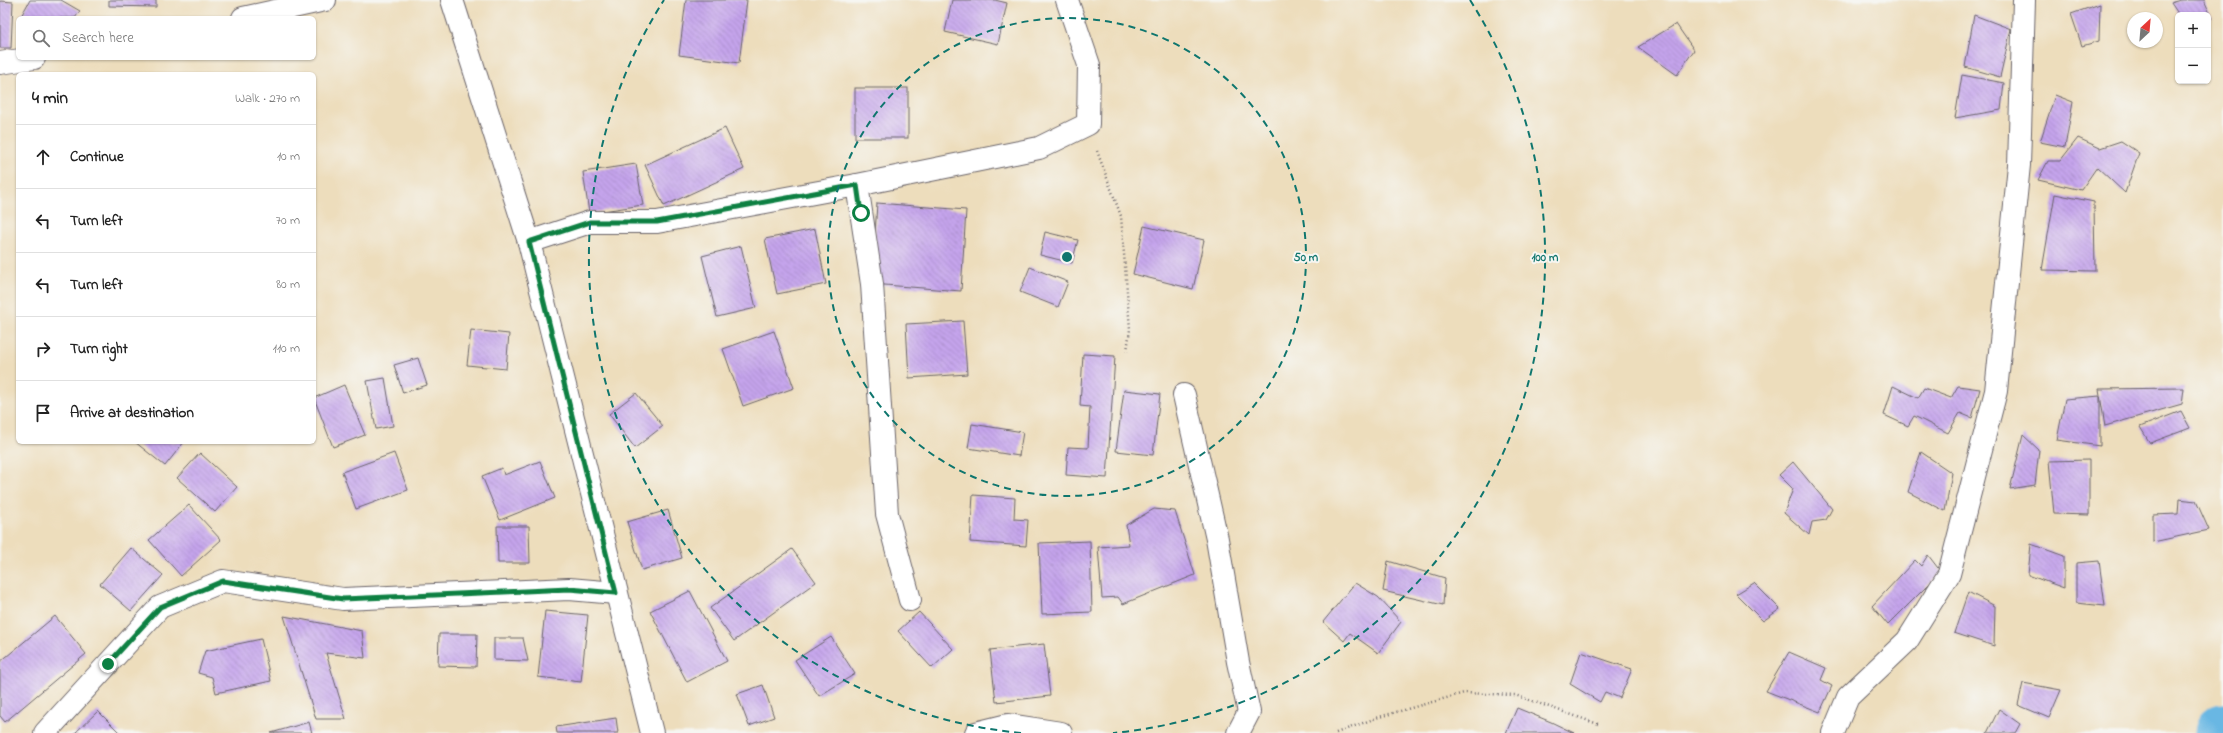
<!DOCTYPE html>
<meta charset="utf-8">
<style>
:root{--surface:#fff;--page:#f2f2f2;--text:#222;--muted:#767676;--line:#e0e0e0}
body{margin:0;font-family:"Indie Flower",sans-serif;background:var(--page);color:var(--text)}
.controls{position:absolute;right:12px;top:12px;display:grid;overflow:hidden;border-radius:6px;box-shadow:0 1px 3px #0004}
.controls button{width:36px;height:36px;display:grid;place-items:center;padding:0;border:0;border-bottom:1px solid var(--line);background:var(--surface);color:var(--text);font:20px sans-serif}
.compass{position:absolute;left:2127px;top:12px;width:36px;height:36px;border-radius:50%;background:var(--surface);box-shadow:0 1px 3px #0004;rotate:26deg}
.stop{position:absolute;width:12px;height:12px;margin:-9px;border:3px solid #0b8043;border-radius:50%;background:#fff}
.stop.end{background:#0b8043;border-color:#fff;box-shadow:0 1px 4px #0008}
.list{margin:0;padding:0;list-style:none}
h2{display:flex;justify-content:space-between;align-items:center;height:52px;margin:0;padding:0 16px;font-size:17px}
h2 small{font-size:13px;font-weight:400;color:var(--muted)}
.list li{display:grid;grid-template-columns:26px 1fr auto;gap:12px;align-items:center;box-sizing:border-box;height:64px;padding:0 16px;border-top:1px solid var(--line)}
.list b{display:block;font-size:15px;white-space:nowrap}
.list em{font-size:13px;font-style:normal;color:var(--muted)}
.icon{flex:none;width:22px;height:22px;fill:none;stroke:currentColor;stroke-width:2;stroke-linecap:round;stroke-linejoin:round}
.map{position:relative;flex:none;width:2223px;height:733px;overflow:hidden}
.search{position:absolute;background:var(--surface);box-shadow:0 1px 3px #0004;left:16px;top:16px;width:300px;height:44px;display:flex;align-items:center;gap:10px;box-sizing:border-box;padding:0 14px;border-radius:6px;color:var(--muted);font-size:15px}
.panel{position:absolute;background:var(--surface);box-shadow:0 1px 3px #0004;left:16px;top:72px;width:300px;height:372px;border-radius:6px}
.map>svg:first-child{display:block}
</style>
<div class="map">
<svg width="2223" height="733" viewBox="0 0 2223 733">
<defs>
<pattern id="building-back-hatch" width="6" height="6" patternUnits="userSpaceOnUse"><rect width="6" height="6" fill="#c5a4ec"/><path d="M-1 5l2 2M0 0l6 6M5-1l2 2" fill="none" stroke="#a085c0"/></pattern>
</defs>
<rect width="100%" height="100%" fill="#f6f6f2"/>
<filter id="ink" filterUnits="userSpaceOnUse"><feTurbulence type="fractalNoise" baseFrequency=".025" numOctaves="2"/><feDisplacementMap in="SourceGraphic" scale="8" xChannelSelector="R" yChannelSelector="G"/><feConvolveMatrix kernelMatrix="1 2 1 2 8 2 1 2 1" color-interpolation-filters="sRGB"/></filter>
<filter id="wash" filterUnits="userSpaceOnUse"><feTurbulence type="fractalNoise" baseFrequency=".012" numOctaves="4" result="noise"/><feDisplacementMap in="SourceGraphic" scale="16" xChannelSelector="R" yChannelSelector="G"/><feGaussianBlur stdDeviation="0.9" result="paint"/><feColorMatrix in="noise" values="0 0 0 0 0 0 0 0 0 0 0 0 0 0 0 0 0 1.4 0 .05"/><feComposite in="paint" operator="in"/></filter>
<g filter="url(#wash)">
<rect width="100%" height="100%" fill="#edddbc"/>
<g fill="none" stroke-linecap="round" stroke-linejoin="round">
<polyline stroke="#69b7e3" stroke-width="57" points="2223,733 2223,732"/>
</g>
<g id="blocks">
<g fill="url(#building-back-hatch)">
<polygon points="30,0 61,0 80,11 75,18 20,18"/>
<polygon points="109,0 156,0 156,7 109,6"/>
<polygon points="686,0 747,0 739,63 679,55"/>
<polygon points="952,0 995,0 1007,3 998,44 945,32"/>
<polygon points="2181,0 2204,0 2212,18 2208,21 2208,15 2179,15 2171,3"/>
<polygon points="0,1 13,2 11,48 0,48"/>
<polygon points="2100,4 2099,41 2082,46 2071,14"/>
<polygon points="1974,15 2011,29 2000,77 1965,67"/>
<polygon points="1676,24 1694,50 1677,75 1638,47"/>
<polygon points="1962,75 2004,83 2001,110 1955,118"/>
<rect x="855" y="88" width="53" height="50"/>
<polygon points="2055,95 2073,102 2065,147 2040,142"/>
<polygon points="725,128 744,169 664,206 645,165"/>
<polygon points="2078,138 2100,148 2121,141 2139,153 2125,193 2097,167 2081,190 2038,180 2048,161 2060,161"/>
<polygon points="636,164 643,205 589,213 583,172"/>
<polygon points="2055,194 2094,202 2095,271 2042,270"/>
<polygon points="877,203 966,210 961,291 872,284"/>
<polygon points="1144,226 1204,240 1193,289 1133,274"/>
<polygon points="815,229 826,284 777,294 765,239"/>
<polygon points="1045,232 1078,240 1072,263 1040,255"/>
<polygon points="741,246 756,308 717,317 702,256"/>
<polygon points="1030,267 1068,282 1058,307 1020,292"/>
<polygon points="963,321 967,374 909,378 906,324"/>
<polygon points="471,330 509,334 506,369 467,365"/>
<polygon points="774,331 794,388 743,406 723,349"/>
<polygon points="1083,354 1115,356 1107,478 1066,475 1068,447 1088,448 1090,407 1080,406"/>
<polygon points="418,358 427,385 403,393 394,365"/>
<polygon points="385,378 393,426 376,429 367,381"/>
<polygon points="344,385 365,435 333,447 314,398"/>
<polygon points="1893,386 1918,398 1924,388 1951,398 1958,386 1980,389 1972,418 1960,413 1948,433 1914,416 1908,426 1884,415"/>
<polygon points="2184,388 2182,404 2105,426 2099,389"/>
<polygon points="1124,390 1160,394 1153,455 1116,451"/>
<polygon points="636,393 663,426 635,448 609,414"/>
<polygon points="2100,396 2100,446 2057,440 2065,399"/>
<polygon points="2181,411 2190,428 2150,443 2140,427"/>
<polygon points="972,424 1023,432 1019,456 968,448"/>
<polygon points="2023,435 2039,450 2035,485 2010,489"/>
<polygon points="135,442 184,442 165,466"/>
<polygon points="1921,452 1952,473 1945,511 1908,492"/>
<polygon points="200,453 237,487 215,512 177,478"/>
<polygon points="394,453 408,490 356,509 342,472"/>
<polygon points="2089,460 2089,515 2054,514 2049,461"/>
<polygon points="540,461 555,498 500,520 482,476 502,468 504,475"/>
<polygon points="1793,462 1832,509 1826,520 1812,522 1809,535 1784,513 1793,489 1779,475"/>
<polygon points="973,495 1015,498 1014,519 1028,520 1026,546 970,542"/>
<polygon points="2179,499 2196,501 2209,530 2153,542 2153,515 2178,514"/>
<polygon points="189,505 221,540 181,576 149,540"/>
<polygon points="1154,509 1175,511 1195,575 1123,604 1118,597 1102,598 1098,547 1129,545 1126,525"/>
<polygon points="668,510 682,558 642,570 627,522"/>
<polygon points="497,526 529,526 530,563 498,563"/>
<polygon points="1090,541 1092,612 1042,614 1039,543"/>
<polygon points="2031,544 2064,556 2064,588 2028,575"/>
<polygon points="131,548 163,575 131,611 100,584"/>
<polygon points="792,549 816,582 734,641 710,608"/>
<polygon points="1928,555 1941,572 1888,625 1872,606 1915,560 1921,566"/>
<polygon points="1388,561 1445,578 1443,605 1383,591"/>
<polygon points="2099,561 2105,606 2076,603 2076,563"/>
<polygon points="1355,583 1378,597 1401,622 1378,653 1350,633 1344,641 1323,622"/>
<polygon points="1754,583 1780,609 1763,621 1736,594"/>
<polygon points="690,591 727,661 687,682 650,611"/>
<polygon points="1968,592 1995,606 1994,646 1954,633"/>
<polygon points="545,611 588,615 581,682 538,677"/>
<polygon points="919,612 953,649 932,668 898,631"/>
<polygon points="55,616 86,654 5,722 0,716 0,662"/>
<polygon points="284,616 362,631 365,658 326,653 346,719 316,719"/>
<polygon points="439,634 477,634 476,667 438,666"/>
<polygon points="831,637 855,674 819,696 795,660"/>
<polygon points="494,638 523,638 528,661 494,660"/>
<polygon points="261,639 271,681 216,693 212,677 198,673 205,651"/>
<polygon points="1044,644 1050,696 996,702 990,650"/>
<polygon points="1581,652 1632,669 1620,698 1605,692 1600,702 1570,684"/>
<polygon points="1789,652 1826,668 1821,680 1832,686 1820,712 1766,691"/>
<polygon points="2023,683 2061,690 2049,718 2018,705"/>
<polygon points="763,685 774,717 749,726 737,694"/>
<polygon points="1517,708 1551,722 1574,733 1506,733"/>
<polygon points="1999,709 2020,724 2015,733 1987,733"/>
<polygon points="98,711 120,733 75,733"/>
<polygon points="616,718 618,733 557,733 556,727"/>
<polygon points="309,722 312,733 271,733"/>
</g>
</g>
</g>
<g filter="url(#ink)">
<use href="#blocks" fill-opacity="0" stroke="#696368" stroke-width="1"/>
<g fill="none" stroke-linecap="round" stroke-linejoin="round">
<defs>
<g id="minor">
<polyline points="452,0 529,242 652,733"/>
<polyline points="243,18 325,0"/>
<polyline points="0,63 34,58"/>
<polyline points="857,185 872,284 887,514 910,600"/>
<polyline points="529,242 590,222 657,222 857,185 1039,148 1088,124 1089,65 1067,0"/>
<polyline points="1184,395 1217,539 1238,662 1249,712 1238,733"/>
<polyline points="45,733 160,607 223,581 343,599 569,589 616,593"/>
<polyline points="976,733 1008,725 1061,733"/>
<polyline points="1833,733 1848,697 1907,641 1949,574 1996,391 2019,165 2024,0"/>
</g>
</defs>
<use href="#minor" stroke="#696368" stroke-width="24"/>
<g stroke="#696368" stroke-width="2.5" stroke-dasharray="1 3" stroke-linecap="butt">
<polyline points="1097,151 1121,216 1130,329 1127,351"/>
<polyline points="1336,733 1379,717 1464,693 1515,695 1598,724"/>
</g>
<use href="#minor" stroke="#fff" stroke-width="22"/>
</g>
</g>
<g fill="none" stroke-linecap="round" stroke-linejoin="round" filter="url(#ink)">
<polyline stroke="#0b8043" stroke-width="5" points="108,664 160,607 223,581 343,599 569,589 616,593 529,242 590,222 657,222 857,185 861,213"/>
</g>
<g fill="none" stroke="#0f766e" stroke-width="2" stroke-dasharray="7 5">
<circle cx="1067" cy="257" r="239"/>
<path d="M1021 733A478 478 0 0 1 664 0M1470 0A478 478 0 0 1 1113 733"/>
</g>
<circle cx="1067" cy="257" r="6" fill="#0f766e" stroke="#f6f6f2" stroke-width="2"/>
<g font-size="12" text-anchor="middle" font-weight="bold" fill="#0f766e" stroke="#f6f6f2" stroke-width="4" stroke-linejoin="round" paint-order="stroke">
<text x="1306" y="261">50 m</text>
<text x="1545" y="261">100 m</text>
</g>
</svg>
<div class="controls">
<button>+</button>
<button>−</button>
</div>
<svg class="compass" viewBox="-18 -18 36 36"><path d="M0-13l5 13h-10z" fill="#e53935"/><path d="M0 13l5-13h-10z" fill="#767676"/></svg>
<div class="stop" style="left:861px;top:213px"></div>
<div class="stop end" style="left:108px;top:664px"></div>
<div class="search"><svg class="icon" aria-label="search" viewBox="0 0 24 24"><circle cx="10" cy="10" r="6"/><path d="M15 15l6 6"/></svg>Search here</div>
<section class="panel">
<h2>4 min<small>Walk · 270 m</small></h2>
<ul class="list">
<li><svg class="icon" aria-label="ahead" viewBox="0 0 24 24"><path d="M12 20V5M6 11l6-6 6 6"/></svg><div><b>Continue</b></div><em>10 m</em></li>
<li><svg class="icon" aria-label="left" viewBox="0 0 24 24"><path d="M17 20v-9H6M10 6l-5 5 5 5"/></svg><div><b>Turn left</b></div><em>70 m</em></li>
<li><svg class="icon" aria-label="left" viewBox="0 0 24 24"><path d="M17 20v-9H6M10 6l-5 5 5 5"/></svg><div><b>Turn left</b></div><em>80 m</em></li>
<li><svg class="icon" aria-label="right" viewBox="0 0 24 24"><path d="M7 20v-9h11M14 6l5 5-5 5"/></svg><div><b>Turn right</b></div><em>110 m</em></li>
<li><svg class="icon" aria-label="arrive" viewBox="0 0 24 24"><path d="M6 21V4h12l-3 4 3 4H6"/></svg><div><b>Arrive at destination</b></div></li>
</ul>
</section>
</div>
